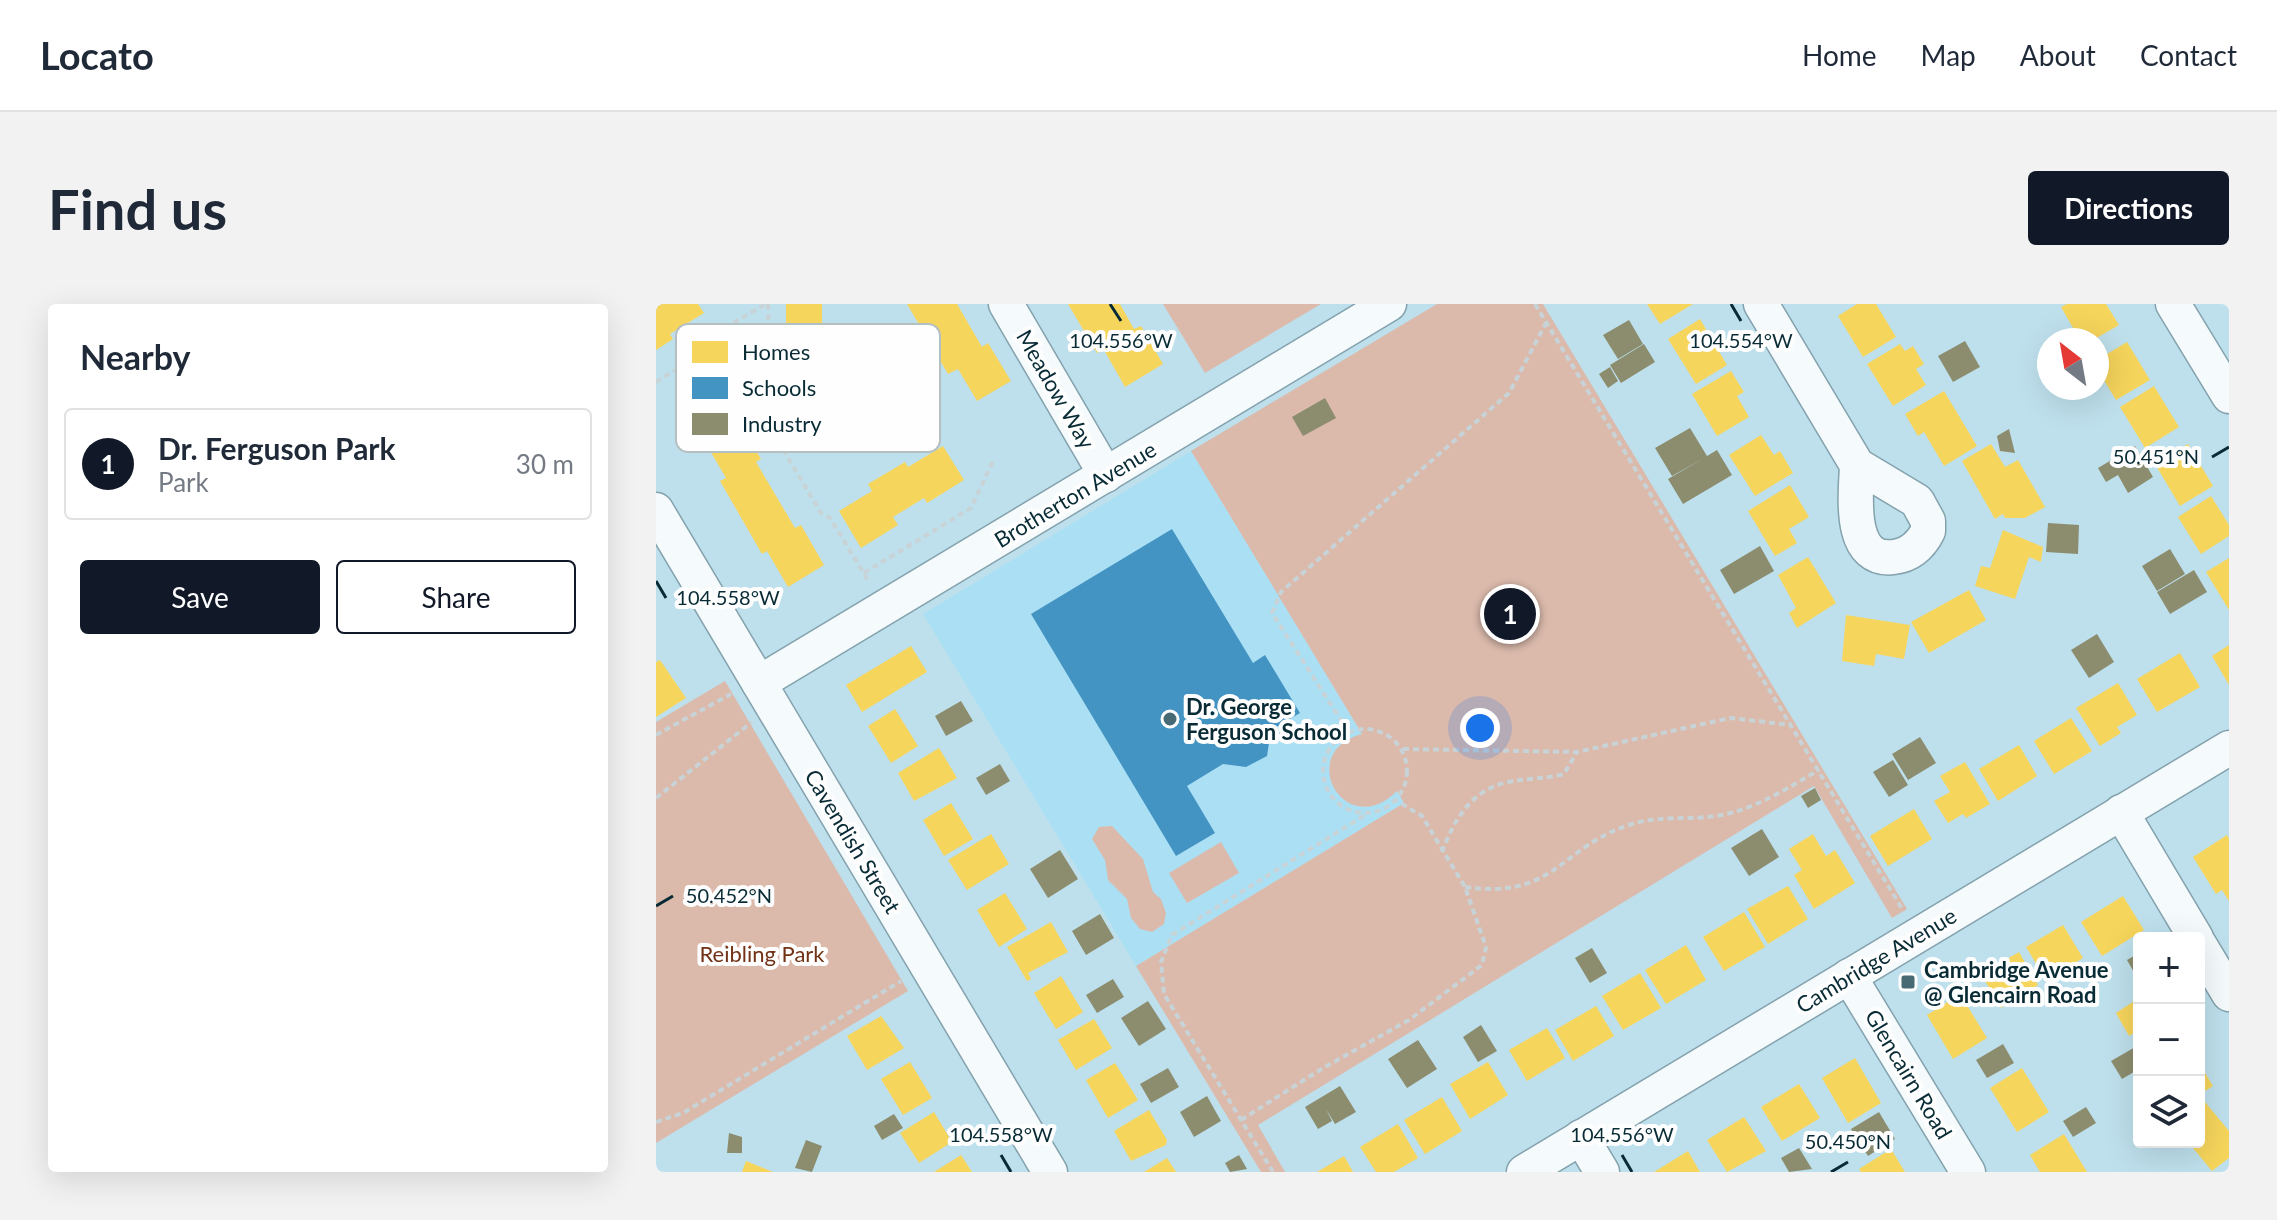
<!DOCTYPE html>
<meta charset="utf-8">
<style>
:root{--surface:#fff;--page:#f2f2f3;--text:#1f2937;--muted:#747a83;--line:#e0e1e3;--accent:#111827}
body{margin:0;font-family:Lato,sans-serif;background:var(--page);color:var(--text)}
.controls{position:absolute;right:24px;bottom:24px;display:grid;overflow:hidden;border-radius:8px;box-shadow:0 8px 32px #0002}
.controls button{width:72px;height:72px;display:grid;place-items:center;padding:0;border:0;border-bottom:2px solid var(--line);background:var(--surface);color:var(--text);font:40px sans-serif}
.compass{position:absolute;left:1381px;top:24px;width:72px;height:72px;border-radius:50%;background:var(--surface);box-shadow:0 8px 32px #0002;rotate:329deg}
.you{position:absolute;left:824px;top:424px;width:28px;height:28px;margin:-20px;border:6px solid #fff;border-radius:50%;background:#1a73e8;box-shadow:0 0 0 12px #1a73e833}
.badge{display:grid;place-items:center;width:52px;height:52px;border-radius:50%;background:var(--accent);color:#fff;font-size:26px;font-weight:700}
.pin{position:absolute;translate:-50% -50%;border:4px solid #fff;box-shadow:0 2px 8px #0006}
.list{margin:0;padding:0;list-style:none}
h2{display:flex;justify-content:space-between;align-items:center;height:104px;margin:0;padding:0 32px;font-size:34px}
h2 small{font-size:26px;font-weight:400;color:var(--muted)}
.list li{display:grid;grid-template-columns:52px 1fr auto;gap:24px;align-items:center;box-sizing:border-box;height:112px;margin:0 16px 16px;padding:0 16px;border:2px solid var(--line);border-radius:8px}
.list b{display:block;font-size:30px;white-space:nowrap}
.list p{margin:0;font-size:26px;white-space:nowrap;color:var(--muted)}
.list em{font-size:26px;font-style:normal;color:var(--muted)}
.actions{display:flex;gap:16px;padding:24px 32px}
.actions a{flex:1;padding:18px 0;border:2px solid var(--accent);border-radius:8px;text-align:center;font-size:28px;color:var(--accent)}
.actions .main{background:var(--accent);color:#fff}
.icon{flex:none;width:44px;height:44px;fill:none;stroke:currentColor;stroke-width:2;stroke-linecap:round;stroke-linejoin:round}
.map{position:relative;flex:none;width:1573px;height:868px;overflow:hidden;border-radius:8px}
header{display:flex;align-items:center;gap:48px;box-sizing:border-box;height:112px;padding:0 40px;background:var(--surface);border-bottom:2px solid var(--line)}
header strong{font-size:38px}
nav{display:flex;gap:44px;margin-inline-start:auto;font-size:28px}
.intro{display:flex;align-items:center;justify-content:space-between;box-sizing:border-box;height:192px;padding:0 48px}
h1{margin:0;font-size:56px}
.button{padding:20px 36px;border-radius:8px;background:var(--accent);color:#fff;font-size:28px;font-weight:700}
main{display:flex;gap:48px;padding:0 48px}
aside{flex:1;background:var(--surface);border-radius:8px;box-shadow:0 8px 32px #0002}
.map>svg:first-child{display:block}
</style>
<header>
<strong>Locato</strong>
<nav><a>Home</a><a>Map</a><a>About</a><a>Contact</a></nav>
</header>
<div class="intro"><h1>Find us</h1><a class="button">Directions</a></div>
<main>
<aside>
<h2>Nearby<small></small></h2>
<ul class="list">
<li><span class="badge">1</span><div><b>Dr. Ferguson Park</b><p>Park</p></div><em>30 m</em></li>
</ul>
<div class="actions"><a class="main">Save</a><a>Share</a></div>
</aside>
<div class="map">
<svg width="1573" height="868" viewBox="0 0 1573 868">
<rect width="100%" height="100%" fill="#bee0ec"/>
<polygon fill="#abe0f4" points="535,147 748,499 480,662 267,310"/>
<g fill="#dbbaac">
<polygon points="507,0 665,0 549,69"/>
<path d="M781 0H887L1251 605 1236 614 1158 482 602 821 629 868H605L480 662 748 499 741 487C689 539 638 448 706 430L535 147Z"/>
<polygon points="69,377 252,687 0,839 0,418"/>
<polygon points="456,522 487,555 497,588 505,595 510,609 508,620 496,628 484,625 475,614 471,595 452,576 449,556 436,535 443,523"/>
<polygon points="565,538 583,569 531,599 513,569"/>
</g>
<g fill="#f6d55c">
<polygon points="0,0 42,0 48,9 14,30 17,35 0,46"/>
<polygon points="130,0 166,0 166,28 176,29 176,73 183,73 183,119 144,119 145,76 137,76 137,34 130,34"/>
<polygon points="251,0 301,0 326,43 332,39 355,77 321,97 302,65 292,70"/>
<polygon points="412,0 464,0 478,25 485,22 507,60 469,83 448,46 441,49"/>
<polygon points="991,0 1037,0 1004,20"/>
<polygon points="1201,0 1220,0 1240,33 1207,53 1182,12"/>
<polygon points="1411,0 1450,0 1463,21 1437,36 1424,36 1405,3"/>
<polygon points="1044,15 1071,61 1040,80 1012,35"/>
<polygon points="1471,38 1494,76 1460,96 1441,65 1441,56"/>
<polygon points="1244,40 1249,47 1257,42 1268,60 1260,65 1270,81 1237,102 1211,60"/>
<polygon points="1075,67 1088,88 1081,92 1093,113 1061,132 1036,90"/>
<polygon points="1498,82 1523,123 1489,144 1464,103"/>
<polygon points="1288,87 1321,142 1288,162 1268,128 1262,132 1249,110"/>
<polygon points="83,118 105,155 100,158 139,224 145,221 168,261 132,283 111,247 106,250 64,177 70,174 49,138"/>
<polygon points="1105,131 1118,151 1124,147 1137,169 1099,192 1073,151"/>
<polygon points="1335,140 1349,163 1362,156 1389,203 1369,214 1349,214 1347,210 1339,215 1306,157"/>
<polygon points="1532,140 1557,182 1524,202 1499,160"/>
<polygon points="287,142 308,176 271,199 268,194 237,213 242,221 205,244 183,207 216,187 212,180 249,158 252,163"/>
<polygon points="1134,181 1153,213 1133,225 1141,239 1119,252 1092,207"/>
<polygon points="1555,192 1573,221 1573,232 1545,250 1522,213"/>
<polygon points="1347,226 1387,243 1385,258 1373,253 1359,295 1319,282 1325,262 1334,264"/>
<polygon points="1152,253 1180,299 1141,324 1133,309 1140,304 1122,271"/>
<polygon points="1573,254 1573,306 1550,268"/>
<polygon points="1313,286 1330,316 1273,349 1255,318"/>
<polygon points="1190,311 1254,321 1248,355 1220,350 1218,362 1186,357"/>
<polygon points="1573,341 1573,381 1556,352"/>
<polygon points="255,342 271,368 206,408 190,381"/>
<polygon points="1524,349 1544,383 1501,408 1481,375"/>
<polygon points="4,356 30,394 0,413 0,358"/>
<polygon points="1462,379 1481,411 1461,423 1465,429 1444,442 1420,404"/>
<polygon points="239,405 262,442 235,459 212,422"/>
<polygon points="1415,414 1436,447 1398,470 1378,437"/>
<polygon points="1363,441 1381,472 1342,497 1323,465"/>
<polygon points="283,444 301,474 258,497 242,469"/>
<polygon points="1309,458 1334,500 1310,514 1307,510 1292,519 1278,497 1294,488 1284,472"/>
<polygon points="295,499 317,535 288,552 267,516"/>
<polygon points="1258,505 1276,535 1232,562 1214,532"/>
<polygon points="335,530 353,560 311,586 292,556"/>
<polygon points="1157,530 1170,552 1179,546 1199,579 1158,605 1138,571 1146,566 1133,545"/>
<polygon points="1571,531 1573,535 1573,597 1566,586 1560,590 1537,553"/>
<polygon points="1132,582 1152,615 1112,640 1091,605"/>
<polygon points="349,589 371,625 343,643 321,606"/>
<polygon points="1467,592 1488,626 1446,652 1425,618"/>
<polygon points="1088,608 1109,643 1068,667 1047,633"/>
<polygon points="395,618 412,648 372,669 375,675 371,677 351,643"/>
<polygon points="1407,621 1427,654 1390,676 1370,643"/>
<polygon points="1030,641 1050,676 1010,700 989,666"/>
<polygon points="1363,648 1382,681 1345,704 1325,670"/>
<polygon points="984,669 1005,704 967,726 946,692"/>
<polygon points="405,672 427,708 400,725 378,689"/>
<polygon points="1304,690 1331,734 1297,755 1271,711"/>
<polygon points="1483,694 1483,726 1473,732 1460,709"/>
<polygon points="940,702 958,732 917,757 899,726"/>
<polygon points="225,712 248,744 211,766 191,732"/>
<polygon points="438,715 456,744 420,766 402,736"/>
<polygon points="891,724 909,754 871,777 853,746"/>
<polygon points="1199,754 1225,799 1192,819 1166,774"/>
<polygon points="254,758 276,794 247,811 225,775"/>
<polygon points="832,758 852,791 814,815 794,780"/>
<polygon points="459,759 482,796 452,814 430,776"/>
<polygon points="1543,759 1557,782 1543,791"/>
<polygon points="1366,764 1393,808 1361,828 1334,784"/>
<polygon points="1143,780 1164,814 1126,837 1105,803"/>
<polygon points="786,793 806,827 769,850 748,816"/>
<polygon points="1549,798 1573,827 1573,854 1556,867 1532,838 1543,838 1543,803"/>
<polygon points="493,806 511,836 510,841 475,857 458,827"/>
<polygon points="278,808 296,838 263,859 244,829"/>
<polygon points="1088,813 1110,847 1071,868 1051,836"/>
<polygon points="742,820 762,854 738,868 720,868 704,843"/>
<polygon points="1408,830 1431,868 1384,868 1374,851"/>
<polygon points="1235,845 1249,868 1205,868 1203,865"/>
<polygon points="1032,847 1044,868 998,868"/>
<polygon points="305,851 316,868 278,868"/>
<polygon points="688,852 697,868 661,868 683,855"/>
<polygon points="511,854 520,868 488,868"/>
<polygon points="90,857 117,868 86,868"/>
</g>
<polygon fill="#4393c3" points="516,225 597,359 609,351 644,409 615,426 611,452 590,463 567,460 531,482 559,529 520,552 375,310"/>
<g fill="#8c8c6e">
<polygon points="973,16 987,40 962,55 947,31"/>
<polygon points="1309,37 1324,63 1297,78 1282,52"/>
<polygon points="988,40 999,58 965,79 954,61"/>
<polygon points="954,63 962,77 952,84 943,70"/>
<polygon points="669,94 680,114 647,132 636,113"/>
<polygon points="1034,124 1051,152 1061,146 1076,171 1027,200 1012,175 1048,154 1016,172 999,144"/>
<polygon points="1353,125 1359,149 1344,147 1341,132"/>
<polygon points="1479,142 1497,173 1472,189 1462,171 1450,178 1442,164"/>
<polygon points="1392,219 1423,221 1422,250 1390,248"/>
<polygon points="1104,242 1118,267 1078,290 1064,266"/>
<polygon points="1514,245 1529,270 1501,287 1486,262"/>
<polygon points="1538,266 1551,288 1514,310 1501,288"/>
<polygon points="1441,330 1458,358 1433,374 1415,346"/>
<polygon points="305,397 317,417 290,432 279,412"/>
<polygon points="1264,433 1280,459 1252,476 1236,450"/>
<polygon points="1237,456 1252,481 1233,493 1217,468"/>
<polygon points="344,460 354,477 330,491 320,474"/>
<polygon points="1159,484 1165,496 1152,504 1145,492"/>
<polygon points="1106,525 1123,553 1093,572 1075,544"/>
<polygon points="404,546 422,575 392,594 374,565"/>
<polygon points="444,610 458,634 430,651 416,627"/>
<polygon points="936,644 951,669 934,679 919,654"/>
<polygon points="1483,649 1483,677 1471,656"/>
<polygon points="457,675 468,693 441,709 430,691"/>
<polygon points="492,697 510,725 483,742 465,714"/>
<polygon points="825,721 841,747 822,758 807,733"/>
<polygon points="762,736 781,765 751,784 732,755"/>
<polygon points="1347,740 1358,759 1331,774 1320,756"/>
<polygon points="1481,742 1483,765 1466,775 1455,757"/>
<polygon points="512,764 523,783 495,799 484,780"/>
<polygon points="684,782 700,808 679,820 670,805 676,817 662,825 649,803"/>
<polygon points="551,792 565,817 538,833 524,808"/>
<polygon points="1430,803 1440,819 1417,833 1407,817"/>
<polygon points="1223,808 1239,835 1212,852 1195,825"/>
<polygon points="238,810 247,824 226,836 218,822"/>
<polygon points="73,829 86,833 86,849 71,849"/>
<polygon points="150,836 166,842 156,868 139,864"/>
<polygon points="1143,844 1156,865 1133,868 1125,854"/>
<polygon points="583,851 591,865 574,868 569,859"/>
</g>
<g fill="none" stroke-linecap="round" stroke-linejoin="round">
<defs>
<g id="minor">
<polyline points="350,0 450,171"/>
<path d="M1105 0 1201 161 1261 197 1272 217V227C1265 241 1254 251 1238 253 1191 259 1200 189 1201 161"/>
<polyline points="1517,0 1573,92"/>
<polyline points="0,206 394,868"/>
<polyline points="103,379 733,0"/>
<polyline points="1465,508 1540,634"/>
<polyline points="1543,640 1573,690"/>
<polyline points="1193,672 1312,868"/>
<polyline points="925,833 946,868"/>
<polyline points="868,868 1573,444"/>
</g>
</defs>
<use href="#minor" stroke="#84a2ad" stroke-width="37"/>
<g stroke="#c8d3d7" stroke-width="4" stroke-dasharray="6 4" stroke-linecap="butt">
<polyline points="112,0 113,55 123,69 123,139 165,209 174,214 213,278"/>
<polyline points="879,0 1248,608"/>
<polyline points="0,78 59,42 68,24 110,0"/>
<polyline points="208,269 315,204 337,157"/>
<circle cx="709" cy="467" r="42"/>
<polyline points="692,427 616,309 625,288 853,89 890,19"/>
<polyline points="0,431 75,390"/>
<polyline points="747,445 921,448 1074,414 1135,421"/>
<polyline points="0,494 96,418"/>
<path d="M786 548C798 516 815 486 852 478 871 474 889 475 908 470L921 448"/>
<path d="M809 583C900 596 904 542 976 520 1008 510 1043 518 1074 509 1106 501 1135 482 1163 466"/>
<polyline points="585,816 667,764 753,716 826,661 830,643 809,583 766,512 741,497"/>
<polyline points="0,818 27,809 245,677"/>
<polyline points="617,868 508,690 505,658 516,631 709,511"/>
</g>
<use href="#minor" stroke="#f5fafc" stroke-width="34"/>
</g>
<path fill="none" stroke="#082b35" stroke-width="3" d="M454 0 465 17M1075 0 1085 17M1556 153 1573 143M0 277 10 294M0 602 17 592M345 851 355 868M966 851 976 868M1175 868 1192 858"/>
<g fill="#486a75" stroke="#fefefe" stroke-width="3">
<circle cx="514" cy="415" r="8"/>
<rect x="1244" y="670" width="16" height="16" rx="4"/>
</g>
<g text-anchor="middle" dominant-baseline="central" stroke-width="8" stroke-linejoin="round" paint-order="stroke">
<g font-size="22" fill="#082b35" stroke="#fefefe">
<text transform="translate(400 85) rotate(60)">Meadow Way</text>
<text transform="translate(419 190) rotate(-31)">Brotherton Avenue</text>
<text transform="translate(197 537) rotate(59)">Cavendish Street</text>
<text transform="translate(1220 656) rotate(-31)">Cambridge Avenue</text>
<text transform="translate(1253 770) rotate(59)">Glencairn Road</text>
</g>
<g font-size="22" font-weight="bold" fill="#082b35" stroke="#fefefe" text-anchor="start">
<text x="530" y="402">Dr. George<tspan x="530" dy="25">Ferguson School</tspan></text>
<text x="1268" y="665">Cambridge Avenue<tspan x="1268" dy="25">@ Glencairn Road</tspan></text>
</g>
<g font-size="22" fill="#723215" stroke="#fefefe">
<text x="106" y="649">Reibling Park</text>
</g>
</g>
<rect x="20" y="20" width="264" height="128" rx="12" fill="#fefefe" stroke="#b4bfc2" stroke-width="2"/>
<rect x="36" y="37" width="36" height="22" fill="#f6d55c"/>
<rect x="36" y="73" width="36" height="22" fill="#4393c3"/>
<rect x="36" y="109" width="36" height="22" fill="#8c8c6e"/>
<g font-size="22" fill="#082b35">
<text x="86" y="56">Homes</text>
<text x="86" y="92">Schools</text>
<text x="86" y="128">Industry</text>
</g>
<g font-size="20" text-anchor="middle" fill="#082b35" stroke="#fefefe" stroke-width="8" stroke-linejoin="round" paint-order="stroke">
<text x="465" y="44">104.556°W</text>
<text x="1085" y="44">104.554°W</text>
<text x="1500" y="160">50.451°N</text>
<text x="72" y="301">104.558°W</text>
<text x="73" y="599">50.452°N</text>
<text x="345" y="838">104.558°W</text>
<text x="966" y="838">104.556°W</text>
<text x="1192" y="845">50.450°N</text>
</g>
</svg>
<div class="controls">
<button>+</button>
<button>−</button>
<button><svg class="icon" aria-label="layers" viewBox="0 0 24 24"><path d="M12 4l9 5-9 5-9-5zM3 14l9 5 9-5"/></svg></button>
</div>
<svg class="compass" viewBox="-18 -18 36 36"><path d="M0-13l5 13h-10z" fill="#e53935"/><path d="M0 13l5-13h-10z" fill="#747a83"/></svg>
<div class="you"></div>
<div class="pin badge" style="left:854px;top:310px">1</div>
</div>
</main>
